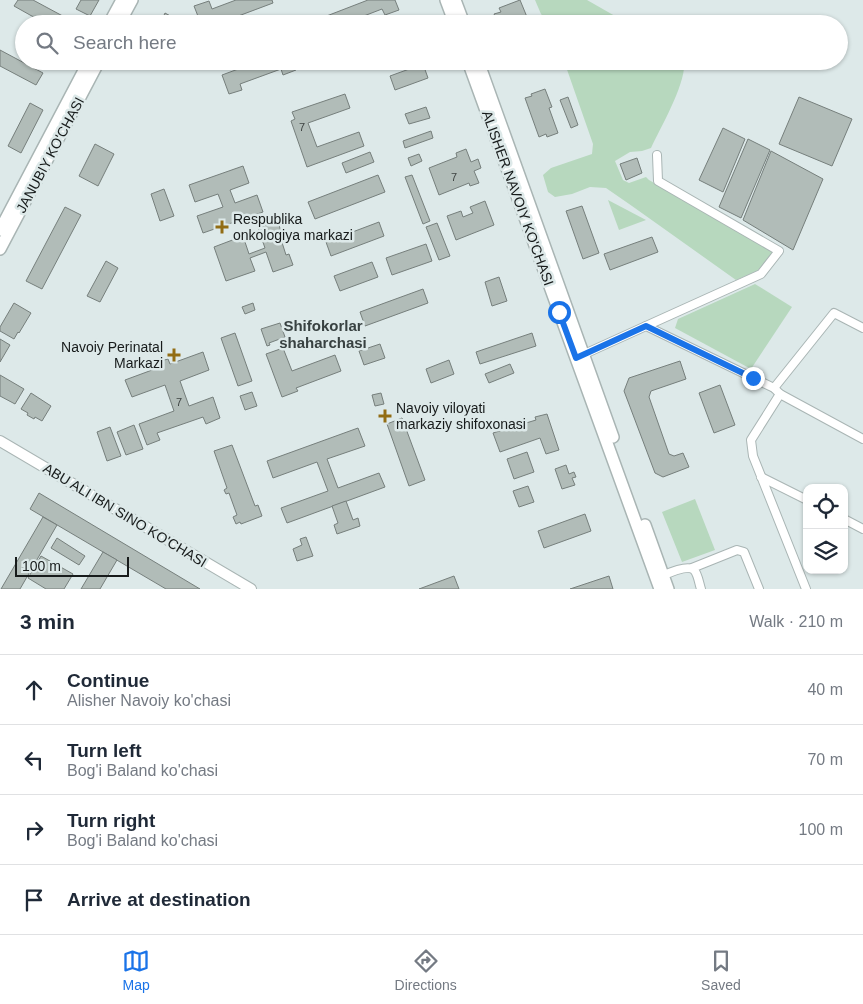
<!DOCTYPE html>
<meta charset="utf-8">
<style>
:root{--surface:#fff;--page:#f6f6f7;--text:#1f2937;--muted:#747a83;--line:#e0e1e3;--accent:#1a73e8}
body{margin:0;font-family:Arial,sans-serif;background:var(--page);color:var(--text)}
.controls{position:absolute;right:15px;bottom:15px;display:grid;overflow:hidden;border-radius:10px;box-shadow:0 1px 4px #0004}
.controls button{width:45px;height:45px;display:grid;place-items:center;padding:0;border:0;border-bottom:1px solid var(--line);background:var(--surface);color:var(--text);font:25px sans-serif}
.scale{position:absolute;left:15px;bottom:12px;width:114px;box-sizing:border-box;padding-left:5px;border:2px solid #171b1b;border-top:0;font-size:14px;line-height:18px;white-space:nowrap;color:#171b1b;-webkit-text-stroke:4px #dde9e9;paint-order:stroke}
.stop{position:absolute;width:15px;height:15px;margin:-11px;border:4px solid #1a73e8;border-radius:50%;background:#fff}
.stop.end{background:#1a73e8;border-color:#fff;box-shadow:0 1px 5px #0008}
.list{margin:0;padding:0;list-style:none}
h2{display:flex;justify-content:space-between;align-items:center;height:65px;margin:0;padding:0 20px;font-size:21px}
h2 small{font-size:16px;font-weight:400;color:var(--muted)}
.list li{display:grid;grid-template-columns:32px 1fr auto;gap:15px;align-items:center;box-sizing:border-box;height:70px;padding:0 20px;border-top:1px solid var(--line)}
.list b{display:block;font-size:19px;white-space:nowrap}
.list p{margin:0;font-size:16px;white-space:nowrap;color:var(--muted)}
.list em{font-size:16px;font-style:normal;color:var(--muted)}
.icon{flex:none;width:28px;height:28px;fill:none;stroke:currentColor;stroke-width:2;stroke-linecap:round;stroke-linejoin:round}
.map{position:relative;flex:none;width:863px;height:589px;overflow:hidden}
.search{position:absolute;background:var(--surface);box-shadow:0 1px 4px #0004;left:15px;right:15px;top:15px;height:55px;display:flex;align-items:center;gap:12px;box-sizing:border-box;padding:0 18px;border-radius:28px;color:var(--muted);font-size:19px}
.sheet{height:345px;background:var(--surface)}
nav{display:flex;justify-content:space-around;align-items:center;box-sizing:border-box;height:70px;border-top:1px solid var(--line);background:var(--surface);font-size:14px;color:var(--muted)}
nav a{display:grid;justify-items:center;gap:2px}
nav .on{color:var(--accent)}
.map>svg:first-child{display:block}
</style>
<div class="map">
<svg width="863" height="589" viewBox="0 0 863 589">
<rect width="100%" height="100%" fill="#dde9e9"/>
<g fill="#b7d8be">
<polygon points="535,0 587,0 629,24 550,24 541,14"/>
<path d="M564 61H684C687 82 661 127 651 148L642 151 630 152 615 161 623 180 629 183 646 177 649 180 770 249 773 253 757 271 736 280 632 206 606 188 590 187 572 194 555 197 548 192 543 175 551 168 592 154 593 144Z"/>
<polygon points="608,200 646,220 619,230"/>
<polygon points="755,284 792,307 751,369 675,328 678,319"/>
<polygon points="695,499 715,550 682,562 662,512"/>
</g>
<g fill="#b1bcb8" stroke="#767f7c">
<polygon points="18,0 33,0 72,21 70,24 46,24 14,6"/>
<polygon points="81,0 99,0 90,16 76,9"/>
<polygon points="236,0 272,0 273,3 217,24 201,24 194,6 209,1 212,9"/>
<polygon points="368,0 395,0 399,10 385,15 382,9 343,24 327,24 324,17"/>
<polygon points="520,0 527,17 513,22 514,24 495,24 498,23 494,14 501,12 499,8"/>
<polygon points="165,13 181,22 180,24 160,24"/>
<polygon points="0,50 43,73 36,85 0,66"/>
<polygon points="260,61 293,61 296,70 283,75 281,69 240,84 242,90 229,94 222,75"/>
<polygon points="423,64 428,78 395,90 390,76"/>
<polygon points="545,89 552,107 549,108 558,133 547,137 546,134 539,137 525,98 532,96 531,94"/>
<polygon points="345,94 350,108 308,123 317,147 359,132 364,146 307,167 291,121 295,119 292,112"/>
<polygon points="568,97 578,125 571,128 560,100"/>
<polygon points="799,97 852,119 832,166 779,144"/>
<polygon points="30,103 43,110 21,153 8,146"/>
<polygon points="426,107 430,118 409,124 405,114"/>
<polygon points="723,128 745,139 723,192 699,180"/>
<polygon points="431,131 433,138 405,148 403,141"/>
<polygon points="748,139 770,150 741,218 719,207"/>
<polygon points="95,144 114,154 98,186 79,176"/>
<polygon points="466,149 471,162 478,159 481,168 474,171 479,183 470,186 469,183 439,195 429,168 457,157 456,153"/>
<polygon points="771,151 823,179 793,250 743,220"/>
<polygon points="370,152 374,162 346,173 342,163"/>
<polygon points="419,154 422,161 411,166 408,158"/>
<polygon points="637,158 642,173 626,180 620,164"/>
<polygon points="243,166 249,183 230,190 235,203 257,195 263,212 203,233 197,216 223,207 218,194 195,202 189,185"/>
<polygon points="378,175 385,192 315,219 308,202"/>
<polygon points="412,175 430,221 423,224 405,177"/>
<polygon points="164,189 174,216 160,221 151,194"/>
<polygon points="485,201 494,225 456,240 447,216 461,211 463,217 473,213 470,207"/>
<polygon points="582,206 599,253 583,259 566,211"/>
<polygon points="65,207 81,215 42,289 26,281"/>
<polygon points="278,221 281,232 279,233 286,255 289,254 293,265 273,272 266,252 250,258 255,271 226,281 214,247 243,236 249,254 265,248 258,228"/>
<polygon points="379,222 384,236 331,256 326,242"/>
<polygon points="437,223 450,256 439,260 426,227"/>
<polygon points="652,237 658,252 610,270 604,254"/>
<polygon points="426,244 432,261 392,275 386,258"/>
<polygon points="106,261 118,268 100,302 87,296"/>
<polygon points="372,262 378,277 340,291 334,276"/>
<polygon points="499,277 507,301 492,306 485,282"/>
<polygon points="423,289 428,303 365,326 360,312"/>
<polygon points="14,303 31,313 19,333 18,332 14,339 0,331 0,327"/>
<polygon points="253,303 255,310 245,314 242,307"/>
<polygon points="280,323 285,337 269,343 270,345 267,346 261,329"/>
<polygon points="235,333 252,381 238,386 221,338"/>
<polygon points="532,333 536,346 480,364 476,352"/>
<polygon points="0,339 10,345 0,362"/>
<polygon points="380,344 385,358 364,365 359,351"/>
<polygon points="283,348 292,371 335,355 341,371 296,388 298,391 282,397 266,354"/>
<polygon points="203,352 209,370 180,381 189,406 213,397 220,418 206,424 203,417 157,433 160,440 147,445 139,424 174,411 165,385 132,397 125,380 163,366 161,361 168,359 170,364"/>
<polygon points="449,360 454,374 431,383 426,369"/>
<polygon points="680,361 686,379 651,391 649,397 669,454 674,456 683,453 689,467 663,477 655,473 624,391 629,378"/>
<polygon points="510,364 514,373 489,383 485,374"/>
<polygon points="0,375 24,389 15,404 0,396"/>
<polygon points="720,385 735,425 714,433 699,393"/>
<polygon points="252,392 257,406 245,410 240,396"/>
<polygon points="31,393 51,406 42,421 35,417 34,419 27,415 28,413 21,409"/>
<polygon points="381,393 384,404 375,406 372,395"/>
<polygon points="547,414 559,450 546,454 540,438 500,452 493,433 536,420 535,417"/>
<polygon points="402,418 425,480 409,486 387,424"/>
<polygon points="134,425 143,449 126,455 117,432"/>
<polygon points="110,427 121,456 107,461 97,432"/>
<polygon points="358,428 365,446 327,459 338,488 379,473 385,487 287,523 281,508 328,491 317,462 273,478 267,461"/>
<polygon points="232,445 255,506 258,505 262,516 241,524 240,522 236,524 233,517 237,515 229,493 226,494 224,490 227,488 214,451"/>
<polygon points="527,452 534,472 514,479 507,459"/>
<polygon points="566,465 569,474 574,472 576,477 572,478 575,485 562,489 555,469"/>
<polygon points="528,486 534,502 519,507 513,491"/>
<polygon points="39,493 200,589 166,589 30,509"/>
<polygon points="346,501 353,520 358,518 360,526 337,534 334,525 338,523 332,506"/>
<polygon points="585,514 591,531 544,548 538,531"/>
<polygon points="43,517 57,525 20,589 1,589"/>
<polygon points="306,537 313,556 297,561 293,549 302,545 300,539"/>
<polygon points="57,538 85,556 79,565 51,548"/>
<polygon points="103,552 117,560 100,589 81,589"/>
<polygon points="41,556 73,574 64,589 46,589 28,578"/>
<polygon points="454,576 459,589 419,589"/>
<polygon points="609,576 613,589 570,589"/>
</g>
<g fill="none" stroke-linecap="round" stroke-linejoin="round">
<defs>
<g id="minor">
<polyline points="646,326 761,274 779,251 658,181 657,155"/>
<polyline points="580,356 646,326 774,388 780,394 863,439"/>
<polyline points="774,388 834,313 863,328"/>
<polyline points="780,394 751,440 753,456 806,589"/>
<polyline points="761,477 807,500"/>
<polyline points="844,519 863,529"/>
<polyline points="692,568 737,550 744,552 759,589"/>
<path d="M659 577C666 574 688 564 694 570 698 574 699 583 701 589"/>
</g>
<polyline id="tertiary" points="0,441 251,589"/>
<g id="secondary">
<polyline points="446,0 455,24"/>
<polyline points="455,0 464,24"/>
<polyline points="109,24 122,0"/>
<polyline points="119,24 132,0"/>
<polyline points="468,61 660,589"/>
<polyline points="478,61 613,437"/>
<polyline points="0,230 89,61"/>
<polyline points="0,249 99,61"/>
<polyline points="645,525 668,589"/>
</g>
</defs>
<use href="#minor" stroke="#a9b5b4" stroke-width="10"/>
<use href="#tertiary" stroke="#a9b5b4" stroke-width="12"/>
<use href="#secondary" stroke="#a9b5b4" stroke-width="14"/>
<use href="#minor" stroke="#fff" stroke-width="8"/>
<use href="#tertiary" stroke="#fff" stroke-width="10"/>
<use href="#secondary" stroke="#fff" stroke-width="11"/>
</g>
<g fill="none" stroke-linecap="round" stroke-linejoin="round">
<polyline stroke="#1a73e8" stroke-width="6" points="559,312 576,358 646,326 753,378"/>
</g>
<g fill="#926d14" stroke="#dde9e9" stroke-width="2">
<path d="M219.5 219.5h5v5h5v5h-5v5h-5v-5h-5v-5h5z"/>
<path d="M171.5 347.5h5v5h5v5h-5v5h-5v-5h-5v-5h5z"/>
<path d="M382.5 408.5h5v5h5v5h-5v5h-5v-5h-5v-5h5z"/>
</g>
<g text-anchor="middle" dominant-baseline="central" stroke-width="5" stroke-linejoin="round" paint-order="stroke">
<g font-size="11" fill="#3e4342">
<text x="302" y="127">7</text>
<text x="454" y="177">7</text>
<text x="179" y="402">7</text>
</g>
<g font-size="14" fill="#171b1b" stroke="#dde9e9">
<text transform="translate(50 155) rotate(-62)">JANUBIY KO'CHASI</text>
<text transform="translate(518 198) rotate(70)">ALISHER NAVOIY KO'CHASI</text>
<text transform="translate(125 515) rotate(31)">ABU ALI IBN SINO KO'CHASI</text>
</g>
<g font-size="14" fill="#171b1b" stroke="#dde9e9" text-anchor="start">
<text x="233" y="219">Respublika<tspan x="233" dy="16">onkologiya markazi</tspan></text>
<text x="163" y="347" text-anchor="end">Navoiy Perinatal<tspan x="163" dy="16">Markazi</tspan></text>
<text x="396" y="408">Navoiy viloyati<tspan x="396" dy="16">markaziy shifoxonasi</tspan></text>
</g>
<g font-size="15" font-weight="bold" fill="#384141" stroke="#dde9e9">
<text x="323" y="325">Shifokorlar<tspan x="323" dy="17">shaharchasi</tspan></text>
</g>
</g>
</svg>
<div class="controls">
<button><svg class="icon" aria-label="locate" viewBox="0 0 24 24"><circle cx="12" cy="12" r="6"/><path d="M12 2v4M12 18v4M2 12h4M18 12h4"/></svg></button>
<button><svg class="icon" aria-label="layers" viewBox="0 0 24 24"><path d="M12 4l9 5-9 5-9-5zM3 14l9 5 9-5"/></svg></button>
</div>
<div class="scale">100 m</div>
<div class="stop" style="left:559px;top:312px"></div>
<div class="stop end" style="left:753px;top:378px"></div>
<div class="search"><svg class="icon" aria-label="search" viewBox="0 0 24 24"><circle cx="10" cy="10" r="6"/><path d="M15 15l6 6"/></svg>Search here</div>
</div>
<section class="sheet">
<h2>3 min<small>Walk · 210 m</small></h2>
<ul class="list">
<li><svg class="icon" aria-label="ahead" viewBox="0 0 24 24"><path d="M12 20V5M6 11l6-6 6 6"/></svg><div><b>Continue</b><p>Alisher Navoiy ko'chasi</p></div><em>40 m</em></li>
<li><svg class="icon" aria-label="left" viewBox="0 0 24 24"><path d="M17 20v-9H6M10 6l-5 5 5 5"/></svg><div><b>Turn left</b><p>Bog'i Baland ko'chasi</p></div><em>70 m</em></li>
<li><svg class="icon" aria-label="right" viewBox="0 0 24 24"><path d="M7 20v-9h11M14 6l5 5-5 5"/></svg><div><b>Turn right</b><p>Bog'i Baland ko'chasi</p></div><em>100 m</em></li>
<li><svg class="icon" aria-label="arrive" viewBox="0 0 24 24"><path d="M6 21V4h12l-3 4 3 4H6"/></svg><div><b>Arrive at destination</b></div></li>
</ul>
</section>
<nav>
<a class="on"><svg class="icon" aria-label="map" viewBox="0 0 24 24"><path d="M3 6l6-2 6 2 6-2v14l-6 2-6-2-6 2zM9 4v14M15 6v14"/></svg>Map</a>
<a><svg class="icon" aria-label="directions" viewBox="0 0 24 24"><path d="M12 3l9 9-9 9-9-9zM9 14v-3h6M13 9l2 2-2 2"/></svg>Directions</a>
<a><svg class="icon" aria-label="saved" viewBox="0 0 24 24"><path d="M7 4h10v16l-5-4-5 4z"/></svg>Saved</a>
</nav>
